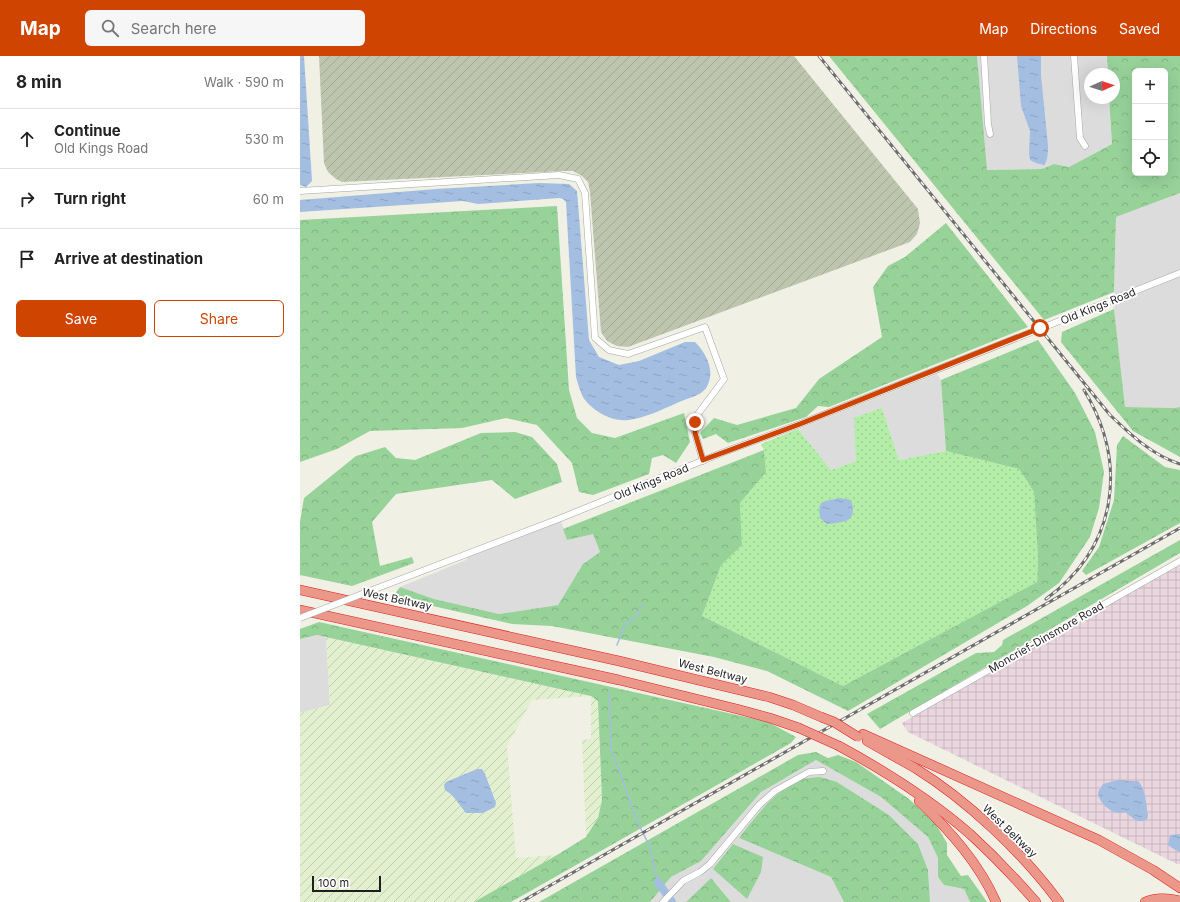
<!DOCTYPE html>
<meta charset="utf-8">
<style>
:root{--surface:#fff;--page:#f6f6f6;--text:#222;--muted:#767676;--line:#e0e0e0;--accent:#ce4400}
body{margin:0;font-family:Inter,sans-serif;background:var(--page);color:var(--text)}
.controls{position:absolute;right:12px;top:12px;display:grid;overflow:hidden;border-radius:6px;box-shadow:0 4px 16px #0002}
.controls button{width:36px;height:36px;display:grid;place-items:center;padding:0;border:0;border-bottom:1px solid var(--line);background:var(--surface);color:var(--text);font:20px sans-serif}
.compass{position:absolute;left:784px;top:12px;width:36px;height:36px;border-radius:50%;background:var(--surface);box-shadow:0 4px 16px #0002;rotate:87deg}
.scale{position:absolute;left:12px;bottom:10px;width:69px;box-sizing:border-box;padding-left:4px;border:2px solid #1f1f1f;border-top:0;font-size:11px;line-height:14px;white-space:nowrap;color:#1f1f1f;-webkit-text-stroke:3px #fff;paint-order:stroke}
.stop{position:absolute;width:12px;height:12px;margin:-9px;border:3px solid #ce4400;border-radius:50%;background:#fff}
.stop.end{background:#ce4400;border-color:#fff;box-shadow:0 1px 4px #0008}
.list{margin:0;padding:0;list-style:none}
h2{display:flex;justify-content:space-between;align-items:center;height:52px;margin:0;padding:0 16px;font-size:17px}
h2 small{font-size:13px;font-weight:400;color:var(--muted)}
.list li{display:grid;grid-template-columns:26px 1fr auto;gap:12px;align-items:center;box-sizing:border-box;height:60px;padding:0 16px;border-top:1px solid var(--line)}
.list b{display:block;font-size:15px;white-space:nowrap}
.list p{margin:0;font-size:13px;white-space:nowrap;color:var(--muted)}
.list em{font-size:13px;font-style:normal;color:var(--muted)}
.actions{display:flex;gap:8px;padding:12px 16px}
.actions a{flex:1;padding:9px 0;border:1px solid var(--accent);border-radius:6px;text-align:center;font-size:14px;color:var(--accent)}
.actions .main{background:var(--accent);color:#fff}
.icon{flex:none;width:22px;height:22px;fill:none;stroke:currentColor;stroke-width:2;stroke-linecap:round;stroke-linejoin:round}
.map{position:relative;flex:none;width:880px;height:846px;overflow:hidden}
header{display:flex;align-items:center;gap:24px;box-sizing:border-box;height:56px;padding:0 20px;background:var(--accent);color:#fff}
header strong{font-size:19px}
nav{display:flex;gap:22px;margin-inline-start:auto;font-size:14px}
.search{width:280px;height:36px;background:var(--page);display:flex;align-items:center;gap:10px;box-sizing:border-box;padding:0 14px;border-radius:6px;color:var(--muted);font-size:15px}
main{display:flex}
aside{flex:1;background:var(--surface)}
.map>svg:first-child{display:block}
</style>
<header>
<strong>Map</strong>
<div class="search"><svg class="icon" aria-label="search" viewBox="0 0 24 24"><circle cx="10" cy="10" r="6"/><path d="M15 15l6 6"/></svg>Search here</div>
<nav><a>Map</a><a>Directions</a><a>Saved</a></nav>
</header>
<main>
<aside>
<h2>8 min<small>Walk · 590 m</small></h2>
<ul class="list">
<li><svg class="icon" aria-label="ahead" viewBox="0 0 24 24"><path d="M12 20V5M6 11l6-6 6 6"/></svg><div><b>Continue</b><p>Old Kings Road</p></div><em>530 m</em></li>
<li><svg class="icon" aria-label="right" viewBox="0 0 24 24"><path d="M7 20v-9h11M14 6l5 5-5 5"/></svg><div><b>Turn right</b></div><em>60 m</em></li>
<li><svg class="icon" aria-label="arrive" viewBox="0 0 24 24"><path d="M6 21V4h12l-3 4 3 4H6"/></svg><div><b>Arrive at destination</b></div></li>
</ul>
<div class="actions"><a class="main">Save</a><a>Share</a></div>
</aside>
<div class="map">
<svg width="880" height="846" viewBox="0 0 880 846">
<defs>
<pattern id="industrial-grid" width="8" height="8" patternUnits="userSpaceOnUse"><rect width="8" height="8" fill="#ead6df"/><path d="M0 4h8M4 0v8" fill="none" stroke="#c8b7bf"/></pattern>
<pattern id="construction-furrows" width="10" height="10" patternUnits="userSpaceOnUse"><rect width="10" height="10" fill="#bec5af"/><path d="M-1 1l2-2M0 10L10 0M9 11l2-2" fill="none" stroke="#a3a996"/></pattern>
<pattern id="farmland-furrows" width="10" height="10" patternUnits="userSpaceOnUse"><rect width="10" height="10" fill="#e2f0cf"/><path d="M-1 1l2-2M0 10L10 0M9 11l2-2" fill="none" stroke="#c1cdb1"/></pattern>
<pattern id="grass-dots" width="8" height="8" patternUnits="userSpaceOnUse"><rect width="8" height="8" fill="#b3eda8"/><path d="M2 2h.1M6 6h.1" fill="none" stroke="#9acb90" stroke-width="1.8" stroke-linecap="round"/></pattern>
<pattern id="forest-crowns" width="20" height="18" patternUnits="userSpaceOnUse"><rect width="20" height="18" fill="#97d299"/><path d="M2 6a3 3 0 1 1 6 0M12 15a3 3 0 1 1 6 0" fill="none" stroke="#82b483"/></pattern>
<pattern id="water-ripples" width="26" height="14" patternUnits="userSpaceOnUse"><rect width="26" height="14" fill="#a3bee0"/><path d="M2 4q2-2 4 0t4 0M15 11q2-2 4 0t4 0" fill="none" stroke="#8ca3c0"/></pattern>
</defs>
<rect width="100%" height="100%" fill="#f0f0e5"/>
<g fill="#dddcdc">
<polygon points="677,0 807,0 808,18 790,18 790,42 809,42 812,88 769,111 754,108 742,113 686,114"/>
<polygon points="880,137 880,214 816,240 814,236 816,161"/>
<polygon points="880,219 880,351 874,352 825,351 813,246"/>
<polygon points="637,318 641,324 646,395 599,404 582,352 556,405 531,414 498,373"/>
<polygon points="261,465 267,484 293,477 300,496 283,508 258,549 199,558 134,543 100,531 166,504 169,500"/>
<polygon points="17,579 26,581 30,649 0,657 0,583"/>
<polygon points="516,704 581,741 628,781 638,802 638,821 644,829 664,833 670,846 630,846 628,814 618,788 589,759 537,726 439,782 531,821 544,846 431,846 411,822 386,846 350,846 371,821 401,805 461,736"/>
</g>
<polygon fill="url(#industrial-grid)" points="880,508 880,808 877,808 608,676 602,667"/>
<polygon fill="url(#construction-furrows)" points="19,0 494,0 618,153 620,167 617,178 610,186 328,291 317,290 307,285 301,276 290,136 288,126 282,120 273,115 263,115 42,126 36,123 28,116 24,107"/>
<polygon fill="url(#farmland-furrows)" points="26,581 291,640 298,645 302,744 298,762 286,781 282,684 291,683 291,640 232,644 207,690 216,802 257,799 174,846 0,846 0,657 30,649"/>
<polygon fill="url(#grass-dots)" points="582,352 599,404 646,395 719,413 734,436 738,503 737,526 543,630 402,560 421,508 442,489 440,447 466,416 464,394 461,388 498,373 531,414 556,405 554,362"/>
<g fill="url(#forest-crowns)" fill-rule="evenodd">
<path d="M529 0H677L687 114 742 113 754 108 769 111 812 88 809 42H814V18H808L807 0H880V137L816 161 814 236 744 264ZM835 15H865V117H835Z"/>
<polygon points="257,150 269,334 277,362 292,377 315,382 384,357 390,386 376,407 363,399 352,402 349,418 293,439 279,436 272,407 237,369 206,362 162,372 70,375 37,393 0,406 0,164"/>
<polygon points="646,167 728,271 529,351 518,350 506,361 428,387 416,378 403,383 400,377 414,362 437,369 496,352 519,323 582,281 573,231 588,210 605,201"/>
<polygon points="814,253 825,351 874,352 880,351 880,401 833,375 761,286 762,276"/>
<polygon points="738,284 775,337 795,376 804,416 799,452 790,481 759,527 727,550 548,655 467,615 414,601 252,570 212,568 93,541 100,531 134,543 199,558 258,549 283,508 300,496 293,478 267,484 263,473 464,394 466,416 440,447 442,489 421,509 402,560 543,630 737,526 738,503 734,436 719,413 646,395 641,324"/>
<polygon points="215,376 232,381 257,408 262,426 215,443 192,424 96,438 72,466 80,510 112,501 114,507 52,530 0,519 0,466 4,442 56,400 85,391 96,402 115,404 181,377"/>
<polygon points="823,380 865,411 880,414 880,467 786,519 782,515 799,491 814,444 817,389"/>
<polygon points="880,484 880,497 580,673 567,658 676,597 694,596 702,589 703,584"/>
<polygon points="19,566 468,666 496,681 491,687 211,846 174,846 257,799 286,781 298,762 302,744 298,645 291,640 17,579 0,583 0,573"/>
<polygon points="516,696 528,702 538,699 556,706 609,743 635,767 647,787 647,799 661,820 668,819 687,846 670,846 664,833 644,829 638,821 638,802 628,781 581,741 516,704 461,736 401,805 371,821 350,846 239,846 498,699"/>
<path d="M520 721 537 726 589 759 618 788 628 814 630 846H544L531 821 439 782C457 759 475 733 504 723 509 722 515 721 520 721Z"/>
<polygon points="433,788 463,801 461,816 447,843 413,813"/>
<polygon points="411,822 431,846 386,846"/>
</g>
<g fill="url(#water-ripples)">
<polygon points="0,0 4,0 12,125 6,131 0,129"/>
<path d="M717 0H741V19L748 90C748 96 748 105 744 109L736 107 730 104 729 97 730 75 721 50Z"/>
<path d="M239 127 269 128 277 135 289 284 299 301 319 309 339 305 385 286H395C407 298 416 316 406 332 401 340 385 343 377 347 361 354 345 362 328 364 312 366 292 355 283 341 280 335 278 328 276 321L266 146 263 143 259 142 178 148 163 145 0 156V144L136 133Z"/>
<path d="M540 442 551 444C558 466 545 466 527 468L520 462C517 442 524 446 540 442Z"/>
<polygon points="177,713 182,713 185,718 196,747 195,751 183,757 166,757 152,739 145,734 144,729 146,726"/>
<path d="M818 724 829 725H838C846 733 846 748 848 760L847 763C838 769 832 761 825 756 814 761 798 747 798 736L803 728Z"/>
<polygon points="880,778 880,796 872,792 868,789 870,779"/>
</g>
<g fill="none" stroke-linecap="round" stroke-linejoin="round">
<g stroke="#a3bee0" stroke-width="1.5">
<polyline points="317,589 325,568 336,561 342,548"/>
<polyline points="309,636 311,692 338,767 349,789 358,826"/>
</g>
<polyline stroke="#a3bee0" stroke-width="8" points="358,826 372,846"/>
<defs>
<g id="minor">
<polyline points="684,0 688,68 690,78"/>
<polyline points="774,0 780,82 785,90"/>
<polyline points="0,135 259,119 278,123 285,137 295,282 309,294 328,298 405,271 424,323 395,362 395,377 403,405"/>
<polyline points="75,533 261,462 424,396 500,368 880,217"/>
<polyline points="613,657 880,505"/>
<polyline points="363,846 383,825 400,816 410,808 459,749 475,735 509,716 523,715"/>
</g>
<g id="highway">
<polyline points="0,534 319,605 469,641 493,649 521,661"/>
<polyline points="0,554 319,624 437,653 470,662 499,672"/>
<polyline points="563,678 799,784 853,814 880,832"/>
<path d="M567 685C583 694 599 703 615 712 668 745 722 796 759 846"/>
<path d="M539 690C585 715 631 744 670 778 694 800 715 822 736 846"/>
<path d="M619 745C649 774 679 807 696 846"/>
<path d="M845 846C856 841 869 842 880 845"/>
</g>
</defs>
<use href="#minor" stroke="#a6a6a6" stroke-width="7"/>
<use href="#highway" stroke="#e41c1e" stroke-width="10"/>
<use href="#minor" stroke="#fff" stroke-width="6"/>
<use href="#highway" stroke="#eb9789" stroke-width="9"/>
<defs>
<g id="rail">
<path d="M519 0 810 359C831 379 852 399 880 408"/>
<path d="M746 543C817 491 829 408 784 334"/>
<polyline points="221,846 880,472"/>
</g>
</defs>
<use href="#rail" stroke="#6d6d6d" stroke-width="3"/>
<use href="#rail" stroke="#fff" stroke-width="1.5" stroke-dasharray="4.5" stroke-linecap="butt"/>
<defs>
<polyline id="minor-bridge" points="0,562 75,533"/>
<g id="highway-bridge">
<polyline points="521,661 534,666 558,681"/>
<polyline points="499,672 539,690"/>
</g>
</defs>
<use href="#minor-bridge" stroke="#a6a6a6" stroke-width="7" stroke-linecap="butt"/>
<use href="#highway-bridge" stroke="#e41c1e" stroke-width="10" stroke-linecap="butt"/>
<use href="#minor-bridge" stroke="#fff" stroke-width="6"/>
<use href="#highway-bridge" stroke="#eb9789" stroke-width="9"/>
</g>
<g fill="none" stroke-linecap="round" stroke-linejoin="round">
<polyline stroke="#ce4400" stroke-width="5" points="395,366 395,377 403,404 500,368 740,272"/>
</g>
<g text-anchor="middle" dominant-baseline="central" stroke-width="3.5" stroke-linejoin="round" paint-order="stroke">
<g font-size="11" fill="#1f1f1f" stroke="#fff">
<text transform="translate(798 250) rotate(-22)">Old Kings Road</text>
<text transform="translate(351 426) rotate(-22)">Old Kings Road</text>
<text transform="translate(97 543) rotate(12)">West Beltway</text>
<text transform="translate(746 581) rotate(-30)">Moncrief-Dinsmore Road</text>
<text transform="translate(413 615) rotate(14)">West Beltway</text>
<text transform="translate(710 775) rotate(44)">West Beltway</text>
</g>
</g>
</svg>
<div class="controls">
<button>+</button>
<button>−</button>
<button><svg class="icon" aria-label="locate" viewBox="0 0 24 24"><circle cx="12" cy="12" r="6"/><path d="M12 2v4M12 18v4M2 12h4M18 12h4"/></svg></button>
</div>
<svg class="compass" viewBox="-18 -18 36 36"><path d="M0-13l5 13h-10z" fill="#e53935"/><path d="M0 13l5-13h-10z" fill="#767676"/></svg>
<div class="scale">100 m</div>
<div class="stop" style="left:740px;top:272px"></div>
<div class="stop end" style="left:395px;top:366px"></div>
</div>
</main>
